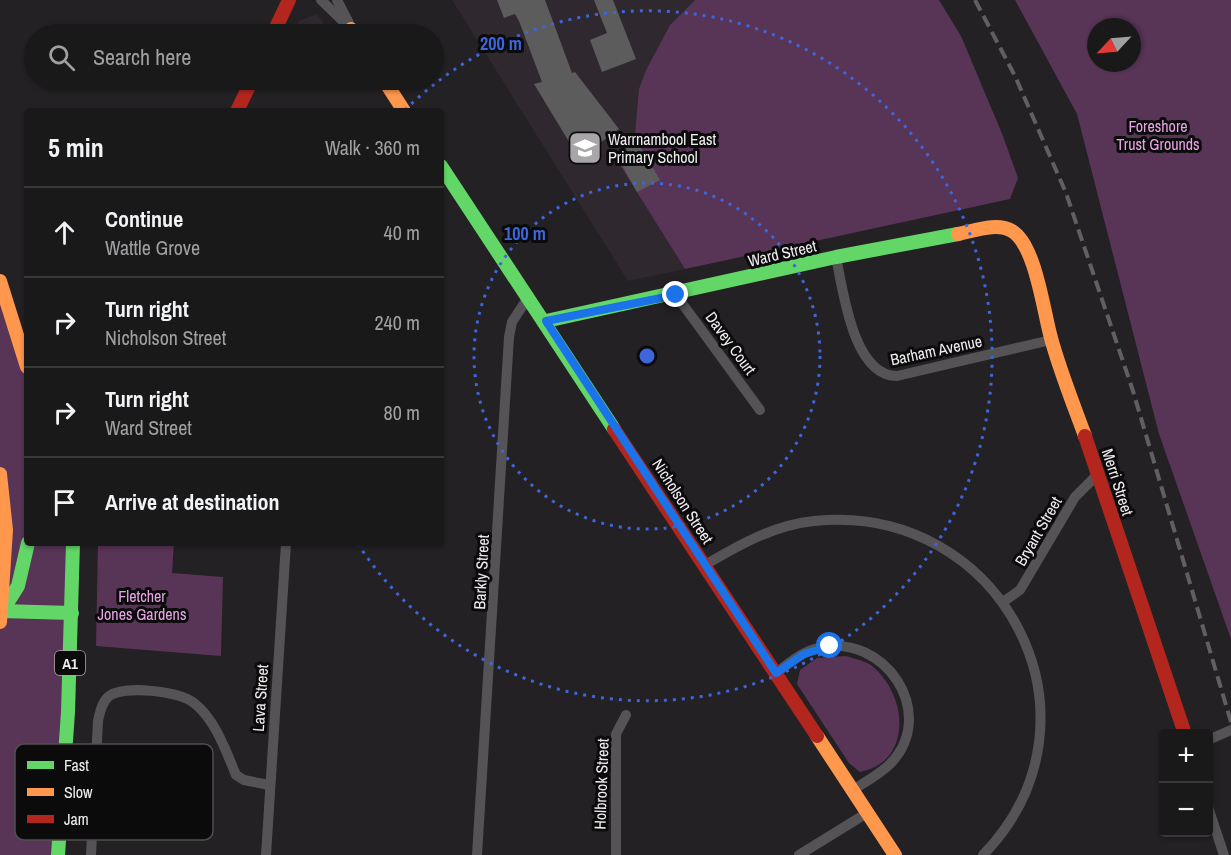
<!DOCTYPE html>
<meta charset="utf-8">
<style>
:root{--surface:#1a191a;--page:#232223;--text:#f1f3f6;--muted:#9fa0a2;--line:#383839}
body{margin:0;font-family:"Archivo Narrow",sans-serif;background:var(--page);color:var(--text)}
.controls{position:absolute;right:18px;bottom:18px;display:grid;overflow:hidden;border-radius:6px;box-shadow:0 2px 4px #0004}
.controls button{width:54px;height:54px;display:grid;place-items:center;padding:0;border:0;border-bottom:2px solid var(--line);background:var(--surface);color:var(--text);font:30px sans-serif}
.compass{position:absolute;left:1087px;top:18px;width:54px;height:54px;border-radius:50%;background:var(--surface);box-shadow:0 2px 4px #0004;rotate:244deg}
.stop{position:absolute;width:18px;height:18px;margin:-14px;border:4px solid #1a73e8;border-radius:50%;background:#fff}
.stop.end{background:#1a73e8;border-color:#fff;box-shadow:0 2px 6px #0008}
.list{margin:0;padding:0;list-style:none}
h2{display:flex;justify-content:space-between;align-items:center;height:78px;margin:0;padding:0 24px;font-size:26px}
h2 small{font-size:20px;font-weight:400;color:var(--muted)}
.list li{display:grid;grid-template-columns:39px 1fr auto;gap:18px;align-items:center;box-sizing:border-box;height:90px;padding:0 24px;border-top:2px solid var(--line)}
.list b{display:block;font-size:22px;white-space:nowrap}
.list p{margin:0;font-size:20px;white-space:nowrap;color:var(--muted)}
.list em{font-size:20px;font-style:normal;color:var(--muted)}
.icon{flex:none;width:33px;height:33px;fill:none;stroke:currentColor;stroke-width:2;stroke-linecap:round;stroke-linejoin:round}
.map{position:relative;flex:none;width:1231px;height:855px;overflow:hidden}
.search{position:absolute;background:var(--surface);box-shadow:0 2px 4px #0004;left:24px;top:24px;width:420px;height:66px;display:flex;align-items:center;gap:15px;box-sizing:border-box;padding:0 21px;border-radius:33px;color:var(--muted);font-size:22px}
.panel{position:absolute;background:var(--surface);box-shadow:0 2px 4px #0004;left:24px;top:108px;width:420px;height:438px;border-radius:6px}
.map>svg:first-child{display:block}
</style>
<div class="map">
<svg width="1231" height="855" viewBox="0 0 1231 855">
<rect width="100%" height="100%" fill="#232123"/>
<g fill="#2f282e">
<polygon points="452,0 695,0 670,25 646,70 635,134 618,162 685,269 628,281"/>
<polygon points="317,14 331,34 293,34 299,21"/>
</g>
<g fill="#583456" fill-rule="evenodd">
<polygon points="695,0 939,0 961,36 1003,136 1018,178 1010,199 685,269 618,162 635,134 639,89 646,70 670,25"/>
<path d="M1015 0H1231V639L1159 434 1077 114ZM1096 27H1132V63H1096Z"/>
<polygon points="0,282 27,367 27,543 73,543 57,855 0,855"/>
<polygon points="98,543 174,543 172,573 223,577 221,656 96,646"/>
<path d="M846 656C855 659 866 661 872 666 908 695 913 762 860 772L849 763 797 684 800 670 817 658Z"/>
</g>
<g fill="#5d5c5d">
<polygon points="497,0 545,0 572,73 575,72 619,129 589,151 582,143 574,150 534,84 542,82 519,21 515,14 504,18"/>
<polygon points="594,0 613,0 636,59 602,72 590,40 607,33"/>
<polygon points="634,136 660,180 637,192 618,158"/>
</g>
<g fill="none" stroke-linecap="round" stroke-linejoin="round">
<g stroke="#555355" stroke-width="10">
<polyline points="321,0 351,29"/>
<polyline points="337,0 349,23"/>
<path d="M836 257C843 290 853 376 897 376L1051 340"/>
<polyline points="676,295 760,410"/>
<path d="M705 565C739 545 774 525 814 521 1001 501 1116 718 983 855"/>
<polyline points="1003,602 1020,590 1075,497 1099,473"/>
<path d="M776 673C789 663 803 651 819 648 885 632 939 714 890 764 880 774 865 782 853 790"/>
<polyline points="1208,740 1231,730"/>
<polyline points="1208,807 1224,855"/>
<path d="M91 855 98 721C100 712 102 702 109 696 125 685 179 691 194 703 215 719 226 751 236 775L244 780 269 785"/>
<polyline points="266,855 286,543"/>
<polyline points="477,855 509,337 512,322 529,296"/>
<polyline points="616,855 616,734 626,715"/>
<polyline points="799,855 867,813"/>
</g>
<g stroke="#63d668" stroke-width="14">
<polyline points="441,166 614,429"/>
<polyline points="546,321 836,257 958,234"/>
<polyline points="6,605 18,586 28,543"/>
<polyline points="1,611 72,613"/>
<polyline points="58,855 68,712 73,543"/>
</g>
<g stroke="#ff974d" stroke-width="14">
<polyline points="351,29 354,34"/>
<polyline points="384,80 404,111"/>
<path d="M958 234C974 231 997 222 1012 231 1037 246 1044 318 1053 345 1062 376 1074 406 1085 436"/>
<polyline points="0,281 27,367"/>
<polyline points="0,474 6,530 0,622"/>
<polyline points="817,736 895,855"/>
</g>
<g stroke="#b3261e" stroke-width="14">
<polyline points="273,34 289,0"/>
<polyline points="237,111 252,80"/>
<polyline points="614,429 817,736"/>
<polyline points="1085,436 1185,734"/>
</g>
<polyline stroke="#616061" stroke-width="4" stroke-dasharray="12 6" stroke-linecap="butt" points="975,0 1015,76 1066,193 1133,391 1231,722"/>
</g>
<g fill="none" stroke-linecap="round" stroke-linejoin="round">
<polyline stroke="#1a73e8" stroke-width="8" points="676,295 546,321 776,673 804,654 830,646"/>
</g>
<g fill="none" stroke="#3d66dc" stroke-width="3" stroke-dasharray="3 6">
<circle cx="647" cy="356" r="173"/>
<path d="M405 110A345 345 0 1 1 358 544"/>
</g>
<defs>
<symbol id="school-square" viewBox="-11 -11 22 22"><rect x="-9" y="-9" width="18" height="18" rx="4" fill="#a8a6a8" stroke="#0c0b0c"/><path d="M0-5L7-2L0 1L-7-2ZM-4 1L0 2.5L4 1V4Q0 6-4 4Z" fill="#fff"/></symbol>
</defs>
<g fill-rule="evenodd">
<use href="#school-square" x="566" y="129" width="38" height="38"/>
</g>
<g text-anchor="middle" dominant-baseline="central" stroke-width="6" stroke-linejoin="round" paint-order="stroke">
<rect fill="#0c0b0c" stroke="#aca9ac" stroke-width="1.5" x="55" y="651" width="30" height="24" rx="4.5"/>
<g font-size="15" font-weight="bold" fill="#f0edf0">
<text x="70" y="663">A1</text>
</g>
<g font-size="16" fill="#e8a4e5" stroke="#0c0b0c">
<text x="1158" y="126">Foreshore<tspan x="1158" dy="18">Trust Grounds</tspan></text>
<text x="142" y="596">Fletcher<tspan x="142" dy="18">Jones Gardens</tspan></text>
</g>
<g font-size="16" fill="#f0edf0" stroke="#0c0b0c" text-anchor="start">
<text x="608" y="139">Warrnambool East<tspan x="608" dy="18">Primary School</tspan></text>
</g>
<g font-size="16" fill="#f0edf0" stroke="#0c0b0c">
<text transform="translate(782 253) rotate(-13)">Ward Street</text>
<text transform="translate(731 343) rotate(54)">Davey Court</text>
<text transform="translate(936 350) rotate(-12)">Barham Avenue</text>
<text transform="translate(1118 482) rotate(72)">Merri Street</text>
<text transform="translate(683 501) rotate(57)">Nicholson Street</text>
<text transform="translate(1038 531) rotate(-60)">Bryant Street</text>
<text transform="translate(481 572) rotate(-87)">Barkly Street</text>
<text transform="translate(260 698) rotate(-86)">Lava Street</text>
<text transform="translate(601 784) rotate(-88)">Holbrook Street</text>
</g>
</g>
<rect x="15" y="744" width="198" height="96" rx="9" fill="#0c0b0c" stroke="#504f50" stroke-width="1.5"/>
<rect x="27" y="761" width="27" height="8" fill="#63d668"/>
<rect x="27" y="788" width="27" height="8" fill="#ff974d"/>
<rect x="27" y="815" width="27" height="8" fill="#b3261e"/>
<g font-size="16" fill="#f0edf0">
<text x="64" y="771">Fast</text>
<text x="64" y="798">Slow</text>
<text x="64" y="825">Jam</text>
</g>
<circle cx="647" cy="356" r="9" fill="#3d66dc" stroke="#0c0b0c" stroke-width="3"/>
<g font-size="18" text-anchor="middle" font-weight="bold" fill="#3d66dc" stroke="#0c0b0c" stroke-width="6" stroke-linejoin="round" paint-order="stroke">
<text x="501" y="50">200 m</text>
<text x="525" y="240">100 m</text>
</g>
</svg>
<div class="controls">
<button>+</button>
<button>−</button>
</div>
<svg class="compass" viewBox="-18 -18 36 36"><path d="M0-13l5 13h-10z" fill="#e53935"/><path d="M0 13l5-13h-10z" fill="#9fa0a2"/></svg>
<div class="stop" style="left:830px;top:646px"></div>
<div class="stop end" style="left:676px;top:295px"></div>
<div class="search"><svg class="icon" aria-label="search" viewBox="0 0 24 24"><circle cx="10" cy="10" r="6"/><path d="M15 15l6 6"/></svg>Search here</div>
<section class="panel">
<h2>5 min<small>Walk · 360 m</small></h2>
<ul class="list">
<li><svg class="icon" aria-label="ahead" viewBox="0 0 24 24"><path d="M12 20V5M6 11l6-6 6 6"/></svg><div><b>Continue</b><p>Wattle Grove</p></div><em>40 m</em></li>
<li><svg class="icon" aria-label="right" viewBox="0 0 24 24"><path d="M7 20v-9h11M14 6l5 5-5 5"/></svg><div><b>Turn right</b><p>Nicholson Street</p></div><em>240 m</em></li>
<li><svg class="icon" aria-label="right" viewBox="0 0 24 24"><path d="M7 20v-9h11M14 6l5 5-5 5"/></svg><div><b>Turn right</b><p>Ward Street</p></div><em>80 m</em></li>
<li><svg class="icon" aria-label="arrive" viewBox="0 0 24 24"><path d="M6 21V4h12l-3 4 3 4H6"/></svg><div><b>Arrive at destination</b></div></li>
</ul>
</section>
</div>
